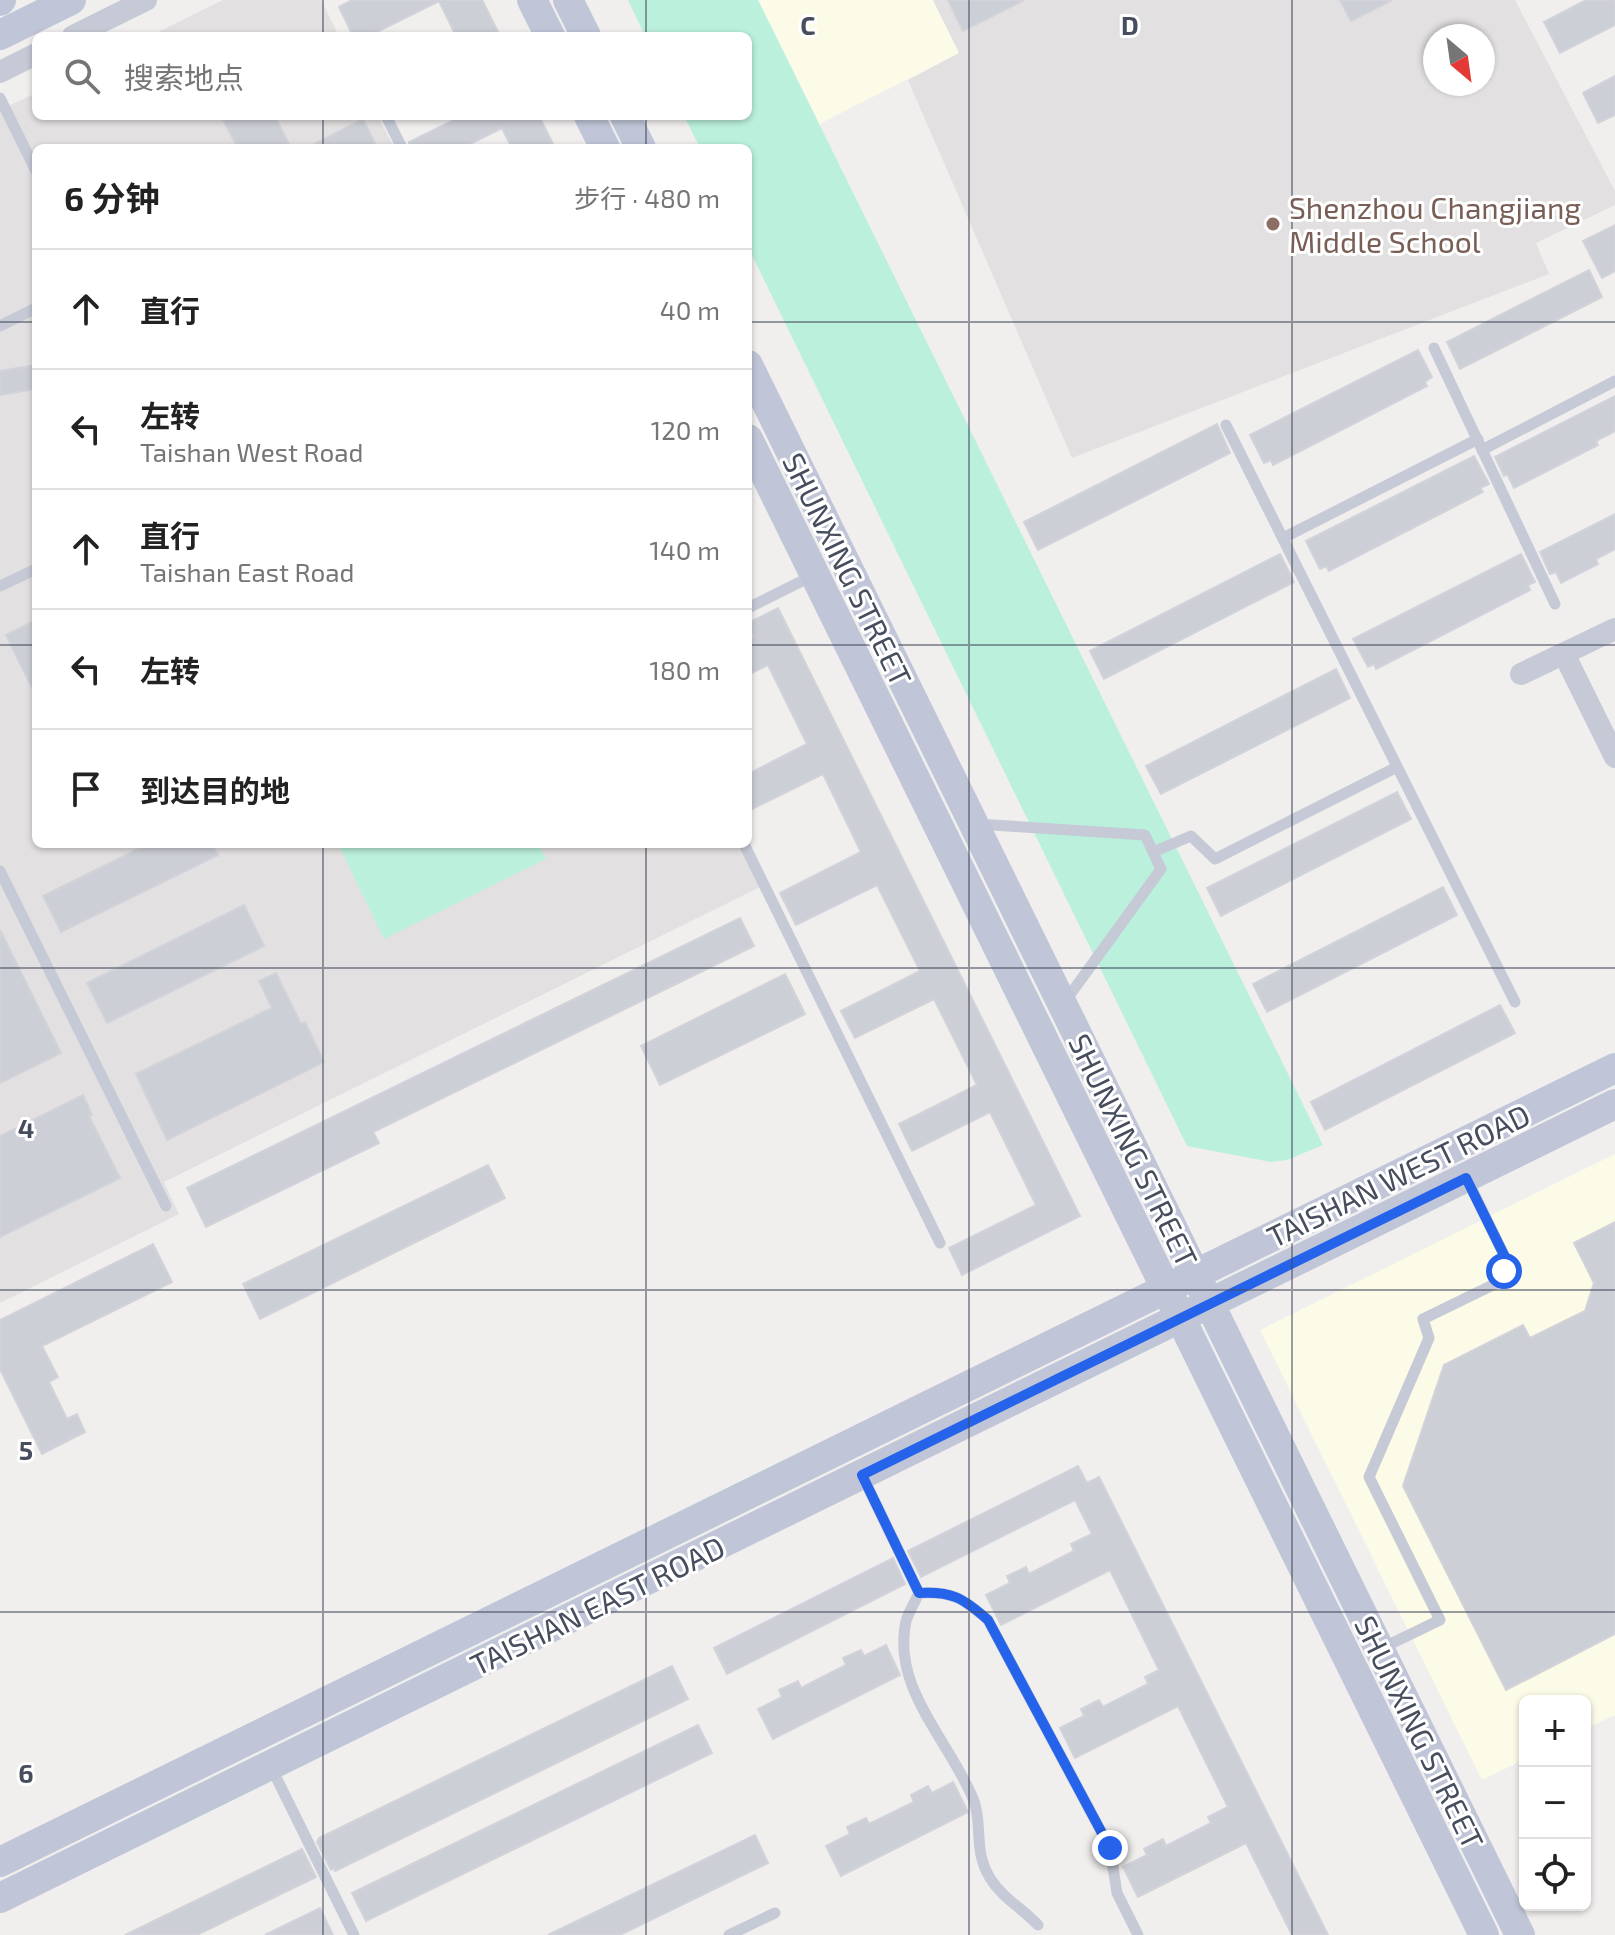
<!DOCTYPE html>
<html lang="zh">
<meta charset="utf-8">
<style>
:root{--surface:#fff;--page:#f2f2f2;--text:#222;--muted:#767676;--line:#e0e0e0}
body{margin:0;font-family:"Exo 2","Noto Sans SC",sans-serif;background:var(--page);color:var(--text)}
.controls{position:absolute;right:24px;bottom:24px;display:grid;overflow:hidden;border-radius:12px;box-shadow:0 2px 6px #0004}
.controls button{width:72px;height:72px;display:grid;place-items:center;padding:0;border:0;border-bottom:2px solid var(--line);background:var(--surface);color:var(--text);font:40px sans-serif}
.compass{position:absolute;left:1423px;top:24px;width:72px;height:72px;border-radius:50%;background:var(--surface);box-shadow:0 2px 6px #0004;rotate:151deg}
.stop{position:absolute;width:24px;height:24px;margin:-18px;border:6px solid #2563eb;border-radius:50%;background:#fff}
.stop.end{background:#2563eb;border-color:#fff;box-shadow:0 2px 8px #0008}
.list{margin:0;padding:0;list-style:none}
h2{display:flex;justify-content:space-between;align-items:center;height:104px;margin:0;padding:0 32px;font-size:34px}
h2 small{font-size:26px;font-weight:400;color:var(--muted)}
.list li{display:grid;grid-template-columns:52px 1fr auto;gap:24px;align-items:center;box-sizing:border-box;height:120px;padding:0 32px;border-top:2px solid var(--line)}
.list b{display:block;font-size:30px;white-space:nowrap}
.list p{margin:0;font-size:26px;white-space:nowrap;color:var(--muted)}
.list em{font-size:26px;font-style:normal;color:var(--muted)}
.icon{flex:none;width:44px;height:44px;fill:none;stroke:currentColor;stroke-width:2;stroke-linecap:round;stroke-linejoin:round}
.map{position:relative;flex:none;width:1615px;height:1935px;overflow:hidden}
.search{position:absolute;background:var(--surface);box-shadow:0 2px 6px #0004;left:32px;top:32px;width:720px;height:88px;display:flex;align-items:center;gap:20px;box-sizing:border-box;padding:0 28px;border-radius:12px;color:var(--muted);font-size:30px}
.panel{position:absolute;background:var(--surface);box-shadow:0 2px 6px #0004;left:32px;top:144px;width:720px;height:704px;border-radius:12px}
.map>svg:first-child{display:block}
</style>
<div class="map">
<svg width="1615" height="1935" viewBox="0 0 1615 1935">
<rect width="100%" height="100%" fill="#f1efee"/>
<g fill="#fcfbe7">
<polygon points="758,0 933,0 960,53 819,124"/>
<polygon points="1615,1154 1615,1715 1585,1729 1585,1701 1525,1701 1525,1759 1482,1780 1260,1330"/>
</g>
<g fill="#e2e0e0" fill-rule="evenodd">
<polygon points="223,0 321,0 339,36 150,36"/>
<path d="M933 0H1515L1615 191V205L1536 243 1549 274 1072 458 908 80 959 53ZM1435 36H1483V84H1435Z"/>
<polygon points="36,93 36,116 378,116 394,148 36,148 36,844 739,844 760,887 164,1182 179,1214 0,1303 0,110"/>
</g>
<g fill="#bbf0dc">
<polygon points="628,0 758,0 1323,1145 1287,1160 1271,1162 1187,1146 748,247 748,148 700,148 684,116 748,116 748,36 645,36"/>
<polygon points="338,844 538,844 546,859 384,939"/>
</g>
<g fill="#cdcfd6" stroke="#d2d3da" stroke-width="2">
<polygon points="352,0 482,0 500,36 456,36 439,1 369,36 353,36 339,7"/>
<polygon points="948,0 1024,0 963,31"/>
<polygon points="1340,0 1392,0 1351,21"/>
<polygon points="1586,0 1615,0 1615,25 1560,53 1544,22"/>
<polygon points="1615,76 1615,115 1598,123 1583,93"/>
<polygon points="221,116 275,116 291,148 238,148"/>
<polygon points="462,116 539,116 555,148 512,148 502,128 462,148 410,148 409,142"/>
<polygon points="363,119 377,148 307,148"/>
<polygon points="1615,225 1615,271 1602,278 1583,241"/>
<polygon points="1589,270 1602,297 1460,369 1447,342"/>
<polygon points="1418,350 1432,377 1425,382 1427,386 1273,465 1271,460 1264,463 1250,435"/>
<polygon points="36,365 36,389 0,395 0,371"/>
<polygon points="1615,396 1615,431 1596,441 1598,445 1514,488 1507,474 1504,476 1495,457"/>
<polygon points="1217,424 1230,453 1038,550 1024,522"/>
<polygon points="1474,456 1489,484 1480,488 1483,492 1329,571 1326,566 1320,569 1306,541"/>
<polygon points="1615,514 1615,549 1596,559 1598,564 1561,583 1556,572 1550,574 1540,552"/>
<polygon points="1280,554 1294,582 1104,679 1090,651"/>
<polygon points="1521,554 1535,582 1528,585 1530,590 1376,669 1374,664 1368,667 1353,639"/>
<polygon points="778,608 1080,1216 962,1275 949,1248 1036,1205 990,1112 912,1151 899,1124 977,1085 934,999 855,1038 841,1011 920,971 877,885 796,925 780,893 861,852 823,774 748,811 748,774 807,744 768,665 748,675 748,640 754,637 748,623"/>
<polygon points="36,620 36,696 6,635"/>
<polygon points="1336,669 1350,698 1161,794 1146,766"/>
<polygon points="1397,792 1411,819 1221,916 1207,888"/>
<polygon points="148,844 212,844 218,855 61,932 43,896"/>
<polygon points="1443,887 1457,915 1267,1012 1253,984"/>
<polygon points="244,905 264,946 107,1023 87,983"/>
<polygon points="740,918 754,946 373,1132 379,1143 206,1227 187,1188"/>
<polygon points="0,930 61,1053 0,1083"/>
<polygon points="276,973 301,1024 305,1022 324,1062 167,1140 136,1074 272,1008 259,981"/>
<polygon points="785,974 805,1014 660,1085 641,1046"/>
<polygon points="1500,1005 1515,1033 1325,1130 1311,1102"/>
<polygon points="83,1095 92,1115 89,1116 120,1178 0,1237 0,1136"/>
<polygon points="488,1165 505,1198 260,1319 243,1284"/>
<polygon points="1615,1222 1615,1634 1506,1690 1403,1486 1444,1365 1523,1325 1530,1338 1585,1311 1594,1283 1574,1243"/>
<polygon points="153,1244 172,1282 42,1346 58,1377 49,1382 67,1419 77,1414 85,1432 42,1454 0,1369 0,1320"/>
<polygon points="1078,1466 1087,1483 1099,1477 1328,1935 1292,1935 1246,1843 1138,1897 1123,1867 1147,1855 1144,1849 1163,1839 1166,1846 1211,1823 1208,1817 1228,1807 1178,1706 1075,1758 1060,1728 1084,1716 1081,1709 1099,1700 1103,1707 1148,1684 1145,1677 1159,1670 1110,1570 1001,1625 986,1595 1010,1583 1007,1576 1026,1567 1029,1574 1074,1551 1071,1544 1092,1534 1075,1500 921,1577 908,1551"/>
<polygon points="893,1558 905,1584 727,1674 714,1648"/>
<polygon points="886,1645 900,1675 773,1739 758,1709 782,1697 779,1690 798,1681 801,1688 846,1665 843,1658 861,1650 864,1656"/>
<polygon points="672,1666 688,1699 335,1871 334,1868 331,1870 317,1842 319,1838"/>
<polygon points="698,1725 712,1753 366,1921 352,1893"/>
<polygon points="953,1782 968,1812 841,1876 826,1846 850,1834 847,1827 866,1818 869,1824 914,1802 911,1795 928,1786 932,1793"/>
<polygon points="755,1835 768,1863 620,1935 548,1935"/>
<polygon points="302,1849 316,1877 197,1935 125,1935"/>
<polygon points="320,1908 333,1935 265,1935"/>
</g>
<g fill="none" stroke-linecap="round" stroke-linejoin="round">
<g stroke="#c5cad6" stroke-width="11">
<polyline points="0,98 36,171"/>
<polyline points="386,116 402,148"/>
<polyline points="0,326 36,308"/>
<polyline points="1434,348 1555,604"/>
<polyline points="1226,425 1515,1002"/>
<polyline points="1482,450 1615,381"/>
<polyline points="1283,538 1478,439"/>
<polyline points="0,586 36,569"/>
<polyline points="748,608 812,576"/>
<polyline points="978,824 1145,835 1161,869 1064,1003"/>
<polyline points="744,844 940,1243"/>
<polyline points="1153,852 1191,836 1215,859 1397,767"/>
<polyline points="0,871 166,1206"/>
<polyline points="862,1475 919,1593"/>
<polyline points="1380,1649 1440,1620 1369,1477 1429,1338 1423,1319 1499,1282 1504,1271 1504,1255 1467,1179"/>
<polyline points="271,1767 354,1935"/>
<path d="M1038 1925C1022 1908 1002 1898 990 1878 973 1850 983 1827 974 1801 951 1742 891 1689 906 1621 909 1611 915 1602 919 1593 952 1591 963 1598 988 1620L1110 1848 1117 1893 1138 1935"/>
<polyline points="729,1935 775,1913"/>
</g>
<g stroke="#c5cad6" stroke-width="22">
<polyline points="73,36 146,0"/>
<polyline points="0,72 36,54"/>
<polyline points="1564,654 1615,757"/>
<polyline points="1521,674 1615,629"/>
</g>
<g stroke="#c0c6d8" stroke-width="30">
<polyline points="532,0 550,36"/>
<polyline points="568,0 586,36"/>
<polyline points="0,1 1,0"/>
<polyline points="0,35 71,0"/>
<polyline points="589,116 605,148"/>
<polyline points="625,116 641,148"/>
<polyline points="748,365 1520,1935"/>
<polyline points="748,439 1484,1935"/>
<polyline points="0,1862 1615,1068"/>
<polyline points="0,1898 1615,1104"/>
</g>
</g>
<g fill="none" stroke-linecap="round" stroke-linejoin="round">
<path stroke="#2563eb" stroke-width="10" d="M1110 1848 988 1620C963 1598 952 1591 919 1593L862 1475 1466 1178 1504 1255V1271"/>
</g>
<path fill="none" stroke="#464d5d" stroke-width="2" stroke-opacity="0.55" d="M323 0V36M646 0V36M969 0V1935M1292 0V1935M323 116V148M646 116V148M0 322H36M748 322H1615M0 645H36M748 645H1615M323 844V1935M646 844V1935M0 968H1615M0 1290H1615M0 1612H1615"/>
<circle fill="#8d6e63" stroke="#fff" stroke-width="3" cx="1273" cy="224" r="8"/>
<g text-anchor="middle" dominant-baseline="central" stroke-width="6" stroke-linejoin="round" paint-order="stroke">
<g font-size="30" fill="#785e54" stroke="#fff" text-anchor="start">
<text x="1289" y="207">Shenzhou Changjiang<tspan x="1289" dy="34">Middle School</tspan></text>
</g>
<g font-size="30" fill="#464d5d" stroke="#fff">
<text transform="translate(848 569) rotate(64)">SHUNXING STREET</text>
<text transform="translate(1134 1150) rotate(64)">SHUNXING STREET</text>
<text transform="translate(1398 1175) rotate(-26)">TAISHAN WEST ROAD</text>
<text transform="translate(597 1605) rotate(-26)">TAISHAN EAST ROAD</text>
<text transform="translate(1420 1732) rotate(64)">SHUNXING STREET</text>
</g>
</g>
<g font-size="26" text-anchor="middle" font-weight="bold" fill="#464d5d" stroke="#fff" stroke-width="6" stroke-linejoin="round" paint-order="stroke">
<text x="808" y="35">C</text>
<text x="1130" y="35">D</text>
<text x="26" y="1138">4</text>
<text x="26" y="1460">5</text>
<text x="26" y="1783">6</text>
</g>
</svg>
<div class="controls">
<button>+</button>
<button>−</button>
<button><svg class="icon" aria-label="locate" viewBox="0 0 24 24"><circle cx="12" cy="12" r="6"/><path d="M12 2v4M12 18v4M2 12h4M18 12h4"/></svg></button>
</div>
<svg class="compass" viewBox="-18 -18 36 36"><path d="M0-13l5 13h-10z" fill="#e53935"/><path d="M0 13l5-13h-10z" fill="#767676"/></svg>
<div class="stop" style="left:1504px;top:1271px"></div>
<div class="stop end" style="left:1110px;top:1848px"></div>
<div class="search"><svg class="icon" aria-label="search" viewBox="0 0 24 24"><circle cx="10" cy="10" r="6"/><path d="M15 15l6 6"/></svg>搜索地点</div>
<section class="panel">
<h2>6 分钟<small>步行 · 480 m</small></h2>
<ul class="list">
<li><svg class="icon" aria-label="ahead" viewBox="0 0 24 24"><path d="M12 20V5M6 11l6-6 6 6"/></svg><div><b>直行</b></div><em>40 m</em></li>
<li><svg class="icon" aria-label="left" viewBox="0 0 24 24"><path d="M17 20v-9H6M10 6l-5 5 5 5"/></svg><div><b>左转</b><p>Taishan West Road</p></div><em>120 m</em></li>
<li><svg class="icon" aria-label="ahead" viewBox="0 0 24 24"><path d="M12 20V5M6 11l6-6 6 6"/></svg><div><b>直行</b><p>Taishan East Road</p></div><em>140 m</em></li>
<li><svg class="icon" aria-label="left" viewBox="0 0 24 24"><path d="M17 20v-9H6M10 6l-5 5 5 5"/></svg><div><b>左转</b></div><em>180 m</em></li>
<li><svg class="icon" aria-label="arrive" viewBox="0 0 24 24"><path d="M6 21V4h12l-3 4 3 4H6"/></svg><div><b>到达目的地</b></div></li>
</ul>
</section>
</div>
